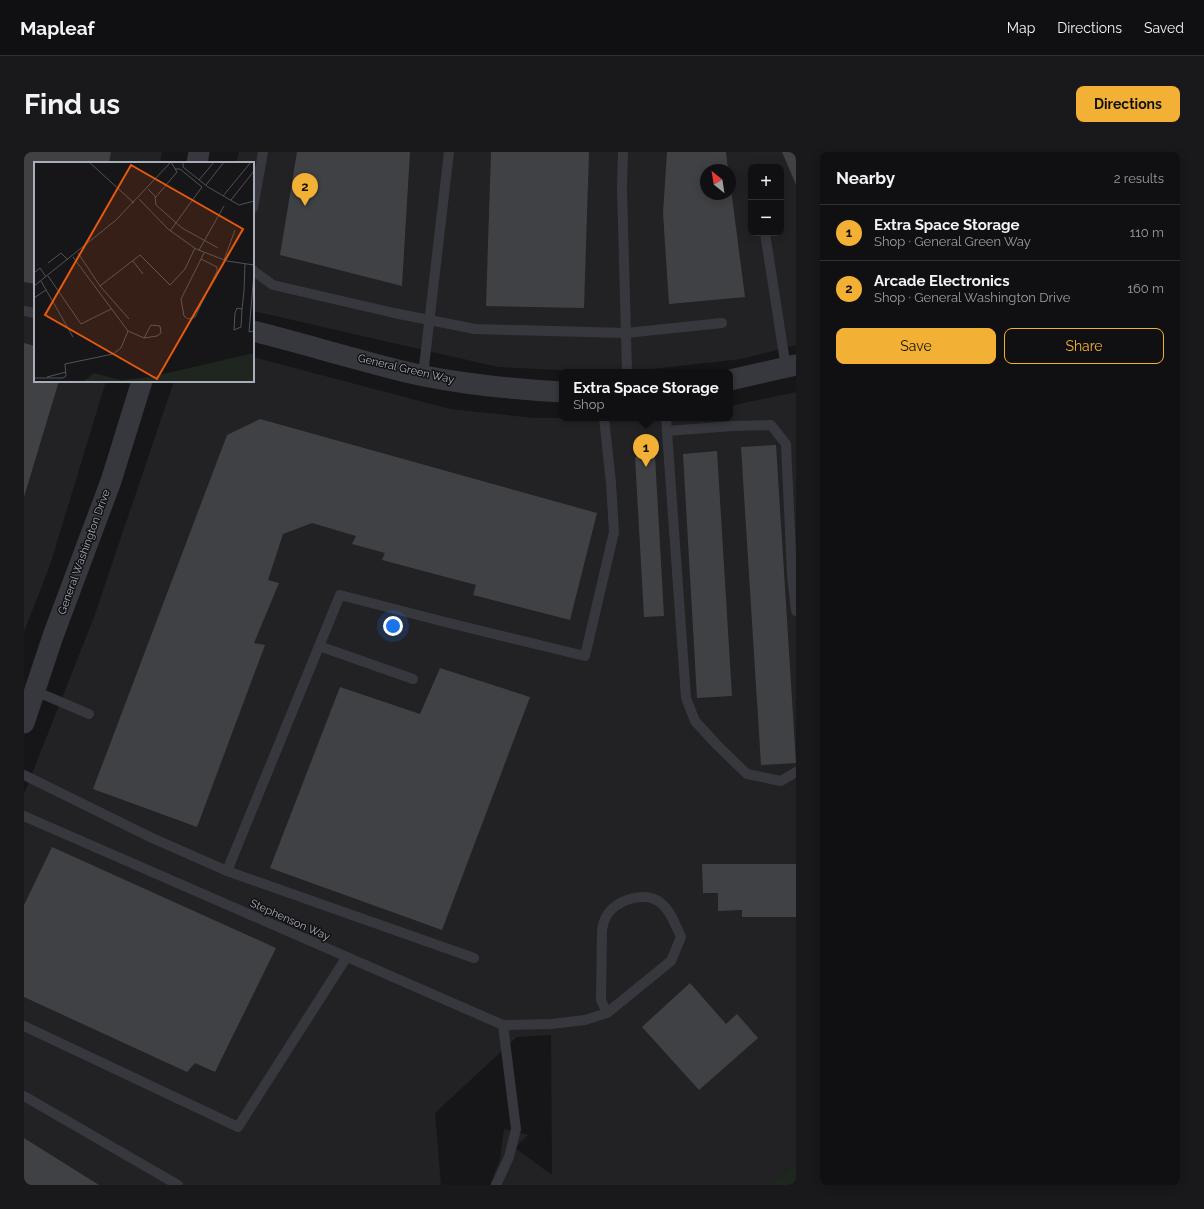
<!DOCTYPE html>
<meta charset="utf-8">
<style>
:root{--surface:#101012;--page:#19191b;--text:#f1f3f6;--muted:#9c9d9f;--line:#303032;--accent:#f2b134}
body{margin:0;font-family:Raleway,sans-serif;background:var(--page);color:var(--text)}
.controls{position:absolute;right:12px;top:12px;display:grid;overflow:hidden;border-radius:8px;box-shadow:0 2px 10px #0003}
.controls button{width:36px;height:36px;display:grid;place-items:center;padding:0;border:0;border-bottom:1px solid var(--line);background:var(--surface);color:var(--text);font:20px sans-serif}
.compass{position:absolute;left:676px;top:12px;width:36px;height:36px;border-radius:50%;background:var(--surface);box-shadow:0 2px 10px #0003;rotate:330deg}
.you{position:absolute;left:369px;top:474px;width:14px;height:14px;margin:-10px;border:3px solid #fff;border-radius:50%;background:#1a73e8;box-shadow:0 0 0 6px #1a73e833}
.badge{display:grid;place-items:center;width:26px;height:26px;border-radius:50%;background:var(--accent);color:#111;font-size:13px;font-weight:700}
.pin{position:absolute;translate:-50% -33px;filter:drop-shadow(0 1px 2px #0008)}
.pin::after{content:'';position:absolute;top:21px;width:14px;height:12px;background:inherit;clip-path:polygon(0 0,100% 0,50% 100%)}
.popup{position:absolute;left:535px;top:217px;width:174px;height:52px;box-sizing:border-box;display:grid;place-content:center;border-radius:8px;background:var(--surface);filter:drop-shadow(0 1px 3px #0005);font-size:13px;white-space:nowrap;color:var(--muted)}
.popup b{font-size:15px;color:var(--text)}
.popup::after{content:'';position:absolute;left:50%;top:100%;margin-left:-8px;border:8px solid transparent;border-top-color:var(--surface)}
.list{margin:0;padding:0;list-style:none}
h2{display:flex;justify-content:space-between;align-items:center;height:52px;margin:0;padding:0 16px;font-size:17px}
h2 small{font-size:13px;font-weight:400;color:var(--muted)}
.list li{display:grid;grid-template-columns:26px 1fr auto;gap:12px;align-items:center;box-sizing:border-box;height:56px;padding:0 16px;border-top:1px solid var(--line)}
.list b{display:block;font-size:15px;white-space:nowrap}
.list p{margin:0;font-size:13px;white-space:nowrap;color:var(--muted)}
.list em{font-size:13px;font-style:normal;color:var(--muted)}
.actions{display:flex;gap:8px;padding:12px 16px}
.actions a{flex:1;padding:9px 0;border:1px solid var(--accent);border-radius:8px;text-align:center;font-size:14px;color:var(--accent)}
.actions .main{background:var(--accent);color:#111}
.map{position:relative;flex:none;width:772px;height:1033px;overflow:hidden;border-radius:8px}
header{display:flex;align-items:center;gap:24px;box-sizing:border-box;height:56px;padding:0 20px;background:var(--surface);border-bottom:1px solid var(--line)}
header strong{font-size:19px}
nav{display:flex;gap:22px;margin-inline-start:auto;font-size:14px}
.intro{display:flex;align-items:center;justify-content:space-between;box-sizing:border-box;height:96px;padding:0 24px}
h1{margin:0;font-size:28px}
.button{padding:10px 18px;border-radius:8px;background:var(--accent);color:#111;font-size:14px;font-weight:700}
main{display:flex;gap:24px;padding:0 24px}
aside{flex:1;background:var(--surface);border-radius:8px;box-shadow:0 2px 10px #0003}
.map>svg:first-child{display:block}
</style>
<header>
<strong>Mapleaf</strong>
<nav><a>Map</a><a>Directions</a><a>Saved</a></nav>
</header>
<div class="intro"><h1>Find us</h1><a class="button">Directions</a></div>
<main>
<div class="map">
<svg width="772" height="1033" viewBox="0 0 772 1033">
<rect width="100%" height="100%" fill="#161618"/>
<g fill="#222225" fill-rule="evenodd">
<polygon points="0,0 138,0 136,11 11,11 11,229 82,229 26,413 0,480"/>
<path d="M215 0H772V193L717 207 602 220H572L474 215 229 159V11H212ZM727 15H757V81H727ZM682 18H706V42H682Z"/>
<polygon points="229,205 426,257 511,266 706,266 706,254 772,240 772,1011 746,1033 466,1033 476,1007 480,977 504,983 491,996 528,1023 527,883 493,885 411,961 417,1033 0,1033 0,642 70,465 150,229 229,229"/>
</g>
<polygon fill="#1e261f" points="772,1011 772,1033 746,1033"/>
<g fill="#404145">
<polygon points="0,0 87,0 85,11 11,11 11,132 0,130"/>
<polygon points="273,0 386,0 378,134 256,103"/>
<polygon points="467,0 565,0 560,156 462,154"/>
<polygon points="643,0 702,0 704,18 682,18 682,42 706,42 707,37 721,145 645,152 639,61"/>
<polygon points="758,0 772,0 772,33"/>
<polygon points="0,191 11,194 11,229 35,229 0,345"/>
<polygon points="236,267 573,361 546,468 449,443 452,433 358,408 361,401 328,392 332,384 288,371 259,382 244,428 255,431 230,491 241,493 173,675 69,637 203,283"/>
<polygon points="752,293 772,611 737,613 717,295"/>
<polygon points="693,299 708,544 673,546 659,302"/>
<polygon points="631,304 640,464 620,465 611,305"/>
<polygon points="416,516 506,545 418,778 246,716 316,535 396,562"/>
<polygon points="28,695 252,796 191,920 171,911 163,920 0,845 0,753"/>
<polygon points="678,712 772,712 772,765 718,765 718,758 694,759 694,741 679,741"/>
<polygon points="666,831 702,872 713,862 734,886 675,938 618,875"/>
<polygon points="0,986 75,1033 0,1033"/>
</g>
<g fill="none" stroke-linecap="round" stroke-linejoin="round">
<g stroke="#37383d" stroke-width="10">
<polyline points="599,0 598,36 603,220"/>
<polyline points="229,56 239,0"/>
<polyline points="741,81 762,216"/>
<polyline points="229,118 231,120 249,133 370,161 451,177 602,181 698,171"/>
<polyline points="0,159 11,161"/>
<polyline points="399,223 425,0"/>
<polyline points="642,266 662,546 671,569 693,593 723,622 757,629 772,620"/>
<polyline points="643,279 708,274 747,273 762,292 768,423 772,459"/>
<polyline points="295,494 389,527"/>
<polyline points="11,539 65,562"/>
<polyline points="0,623 126,685 203,719 450,806"/>
<path d="M0 664 479 873 527 872 561 868 583 861 647 809 657 785C652 774 647 760 638 752 624 739 599 746 587 758 582 763 579 771 578 778L577 848 583 861"/>
<polyline points="203,719 316,443 425,471 561,504 590,380 587,331 580,266"/>
<polyline points="0,874 214,975 322,806"/>
<polyline points="0,944 154,1033"/>
<polyline points="472,1033 485,1005 492,977 479,873"/>
</g>
<g stroke="#37383d" stroke-width="21">
<polyline points="173,11 175,0"/>
<path d="M229 179C280 192 330 207 382 220 433 232 486 237 538 240"/>
<polyline points="706,228 772,213"/>
<polyline points="0,571 29,484 87,329 118,229"/>
</g>
</g>
<g text-anchor="middle" dominant-baseline="central" stroke-width="3" stroke-linejoin="round" paint-order="stroke">
<g font-size="11" fill="#a8adb8" stroke="#111113">
<text transform="translate(382 217) rotate(13)">General Green Way</text>
<text transform="translate(60 400) rotate(-70)">General Washington Drive</text>
<text transform="translate(266 768) rotate(24)">Stephenson Way</text>
</g>
</g>
<g transform="translate(10 10)">
<rect width="220" height="220" fill="#161618"/>
<path d="M220 191V220H48L60 211 86 218 116 215Z" fill="#1e261f"/>
<path fill="none" stroke="#505258" stroke-width="1" d="M55 0 100 41M149 0V5L174 25 205 43 220 39M165 18 180 0M172 23 190 0M114 27 121 34 122 43 148 66 184 86M189 34 217 0M121 36 143 10 137 0M105 37 134 67 162 87 193 99 220 103M197 38 220 9M136 69 168 25 146 7H141M165 88 190 44M44 91 66 124 95 157M39 95 94 169 110 176 123 174 127 171 126 164 117 163 110 176M167 97 183 105V109L161 155 154 157 150 154 147 137 170 91M190 98 201 68M99 99 109 112M14 101 27 91 34 98M0 111 6 106 12 115M220 111 215 170 220 169M14 114 47 162 77 147M7 119 39 175M0 124 82 58 137 0M66 124 106 93 136 123 151 107 161 86M0 136 12 128M208 147 203 146 201 151 200 168 207 165 208 147 210 129 211 102M13 215 32 210M0 216H29L32 214 31 202 79 192 87 186 94 169"/>
<path fill="#e8590c" fill-opacity="0.15" stroke="#e8590c" stroke-width="2" d="M97 3 209 67 123 217 11 153Z"/>
<rect width="220" height="220" fill="none" stroke="#a8adb8" stroke-width="2"/>
</g>
</svg>
<div class="controls">
<button>+</button>
<button>−</button>
</div>
<svg class="compass" viewBox="-18 -18 36 36"><path d="M0-13l5 13h-10z" fill="#e53935"/><path d="M0 13l5-13h-10z" fill="#9c9d9f"/></svg>
<div class="you"></div>
<div class="pin badge" style="left:622px;top:315px">1</div>
<div class="popup"><b>Extra Space Storage</b>Shop</div>
<div class="pin badge" style="left:281px;top:54px">2</div>
</div>
<aside>
<h2>Nearby<small>2 results</small></h2>
<ul class="list">
<li><span class="badge">1</span><div><b>Extra Space Storage</b><p>Shop · General Green Way</p></div><em>110 m</em></li>
<li><span class="badge">2</span><div><b>Arcade Electronics</b><p>Shop · General Washington Drive</p></div><em>160 m</em></li>
</ul>
<div class="actions"><a class="main">Save</a><a>Share</a></div>
</aside>
</main>
